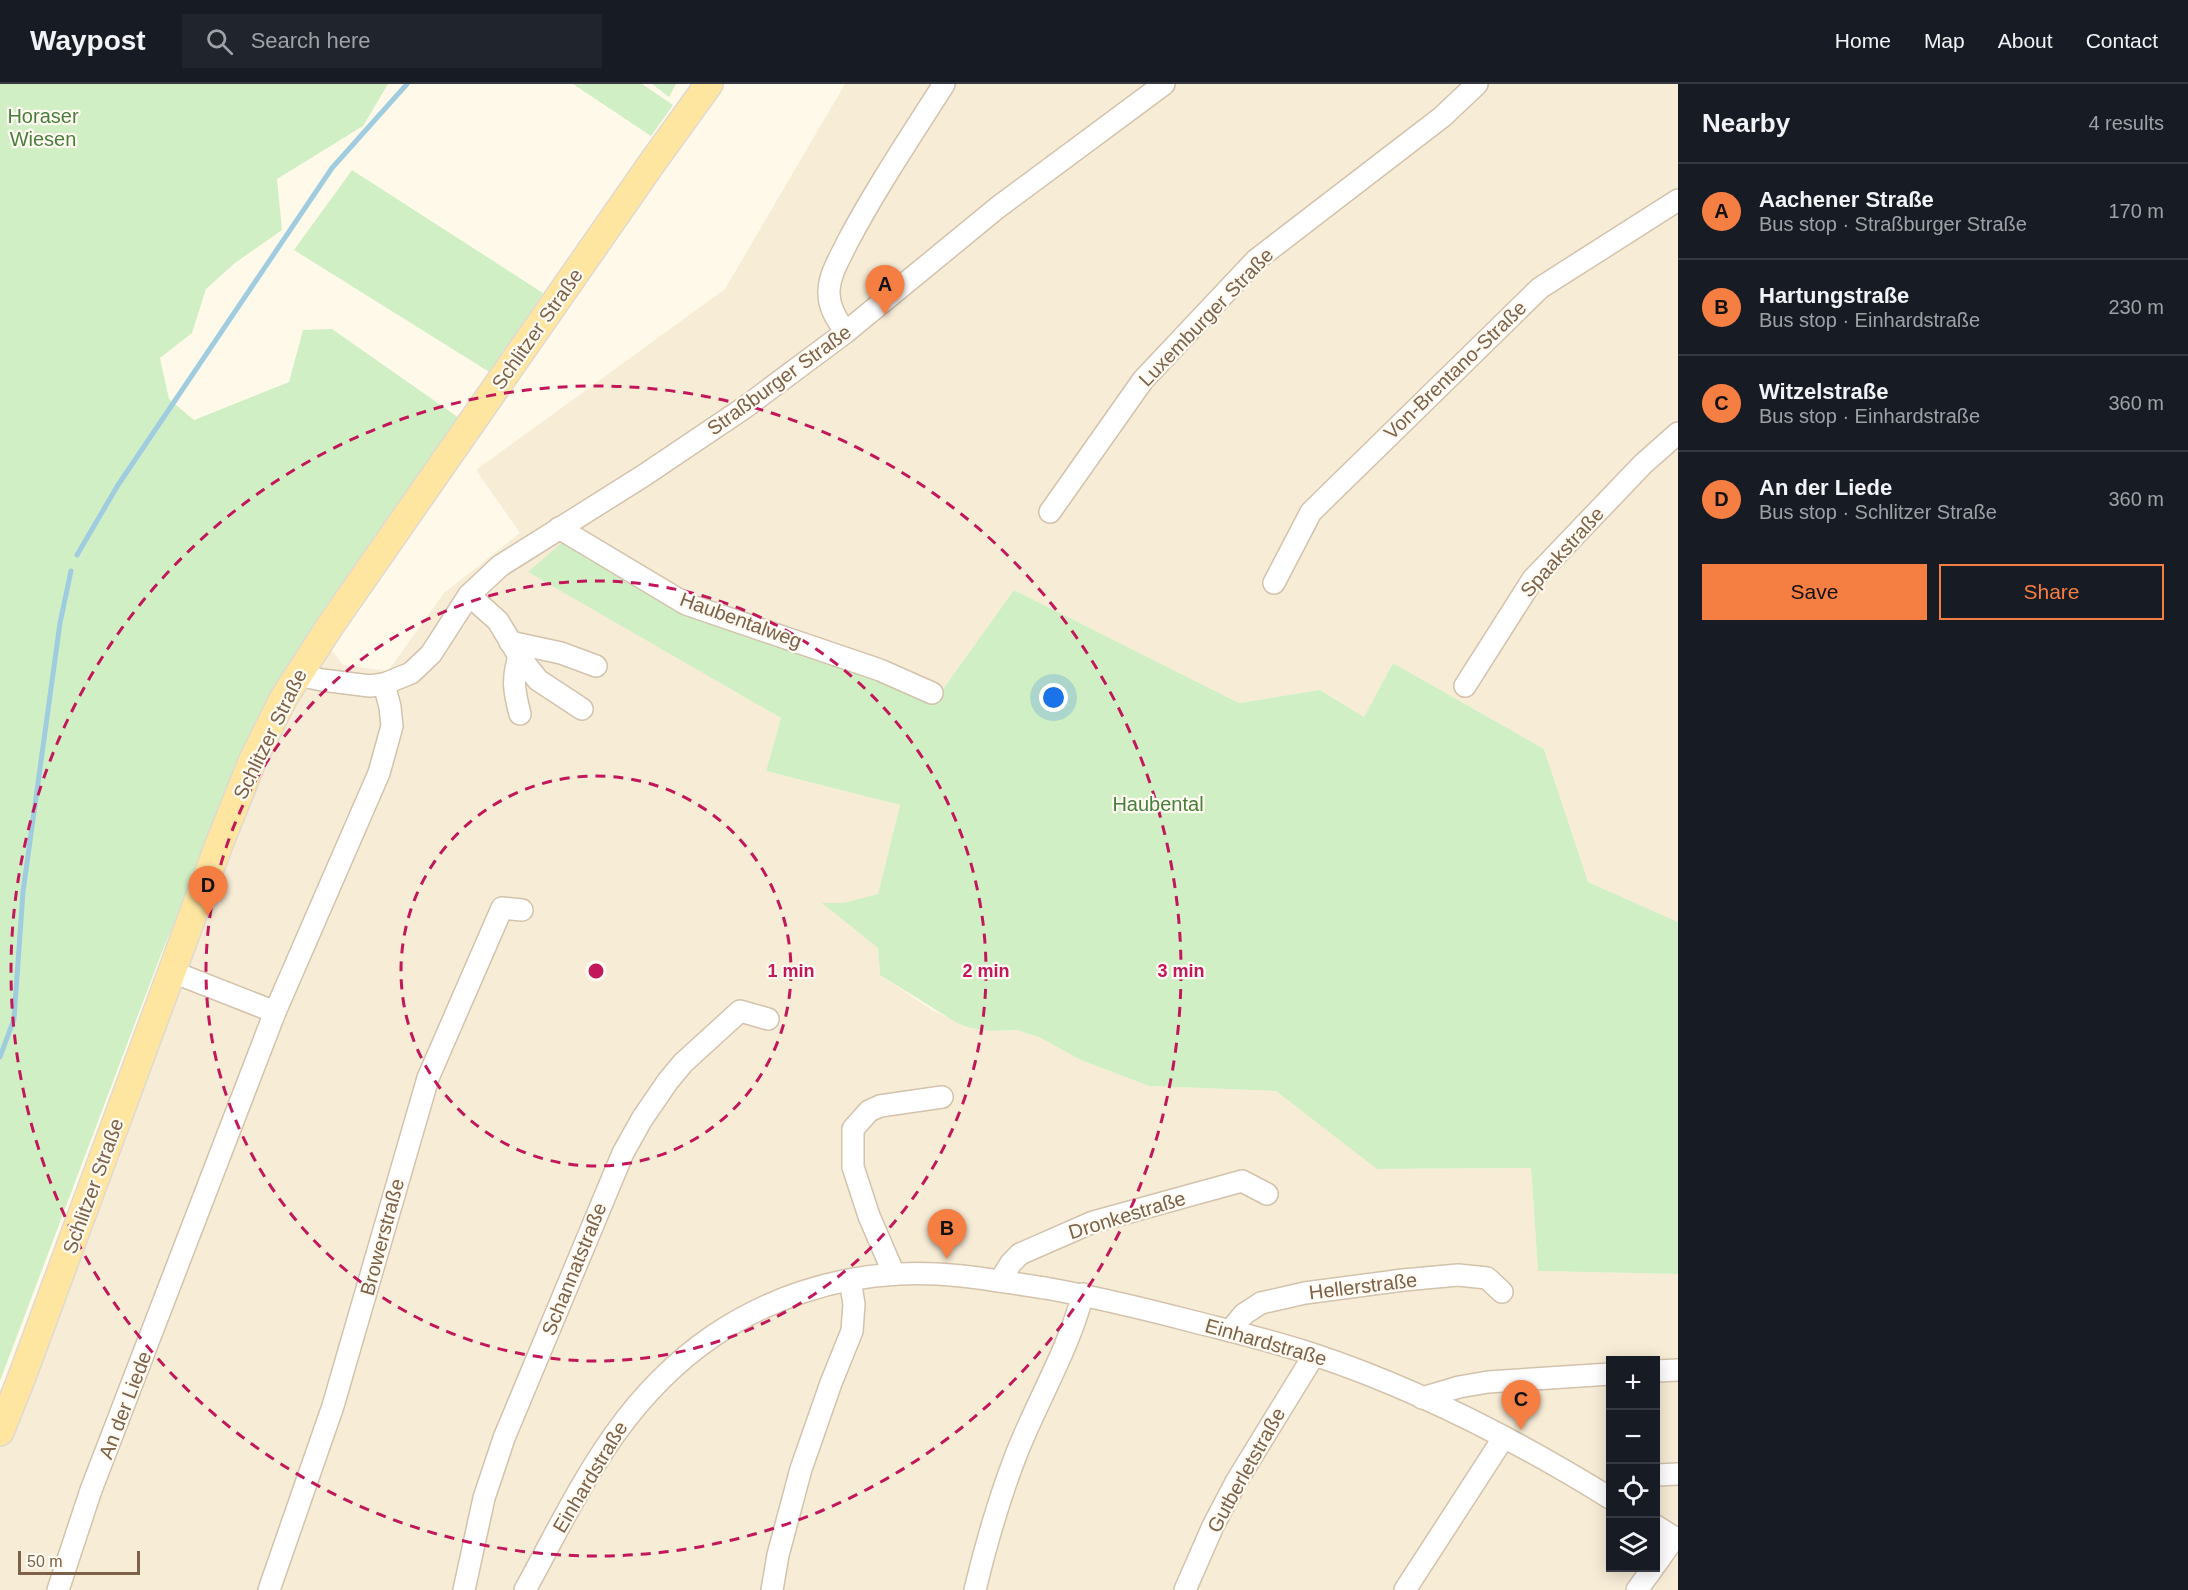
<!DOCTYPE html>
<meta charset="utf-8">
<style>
:root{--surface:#171b24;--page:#20242c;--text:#f1f3f6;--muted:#9ea1a6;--line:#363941;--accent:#f57e42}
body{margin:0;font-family:Arial,sans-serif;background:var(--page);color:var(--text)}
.controls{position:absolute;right:18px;bottom:18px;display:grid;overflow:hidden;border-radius:0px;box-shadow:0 3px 15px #0003}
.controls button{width:54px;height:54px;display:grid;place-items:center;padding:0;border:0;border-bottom:2px solid var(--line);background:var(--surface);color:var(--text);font:30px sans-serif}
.scale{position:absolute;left:18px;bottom:15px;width:122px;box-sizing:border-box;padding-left:6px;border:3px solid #7d6148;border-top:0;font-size:16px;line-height:21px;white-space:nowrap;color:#7d6148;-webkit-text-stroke:4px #fffbf2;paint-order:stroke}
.you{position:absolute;left:1054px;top:614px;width:21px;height:21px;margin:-15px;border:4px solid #fff;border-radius:50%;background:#1a73e8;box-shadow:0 0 0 9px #1a73e833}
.badge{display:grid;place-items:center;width:39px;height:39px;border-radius:50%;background:var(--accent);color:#111;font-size:20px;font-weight:700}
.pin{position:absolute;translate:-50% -50px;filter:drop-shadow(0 2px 3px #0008)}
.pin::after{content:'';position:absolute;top:32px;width:21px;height:18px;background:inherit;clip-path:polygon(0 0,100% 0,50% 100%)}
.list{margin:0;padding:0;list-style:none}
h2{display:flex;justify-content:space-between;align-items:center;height:78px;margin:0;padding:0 24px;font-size:26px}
h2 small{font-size:20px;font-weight:400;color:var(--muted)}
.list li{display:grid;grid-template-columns:39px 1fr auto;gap:18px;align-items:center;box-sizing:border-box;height:96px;padding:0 24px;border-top:2px solid var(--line)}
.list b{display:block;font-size:22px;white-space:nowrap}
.list p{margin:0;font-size:20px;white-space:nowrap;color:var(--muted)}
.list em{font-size:20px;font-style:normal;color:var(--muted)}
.actions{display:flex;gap:12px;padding:18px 24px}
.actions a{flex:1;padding:14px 0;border:2px solid var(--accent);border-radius:0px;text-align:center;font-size:21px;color:var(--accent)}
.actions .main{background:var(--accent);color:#111}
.icon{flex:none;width:33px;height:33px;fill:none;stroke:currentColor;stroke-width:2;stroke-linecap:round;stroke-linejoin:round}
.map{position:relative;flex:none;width:1678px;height:1506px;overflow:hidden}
header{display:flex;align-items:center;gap:36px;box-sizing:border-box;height:84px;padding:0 30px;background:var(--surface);border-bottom:2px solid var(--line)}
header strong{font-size:28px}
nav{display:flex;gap:33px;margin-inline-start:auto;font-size:21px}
.search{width:420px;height:54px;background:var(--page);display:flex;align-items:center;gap:15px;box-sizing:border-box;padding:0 21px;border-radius:0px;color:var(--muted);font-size:22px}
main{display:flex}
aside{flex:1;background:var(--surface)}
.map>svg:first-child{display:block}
</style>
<header>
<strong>Waypost</strong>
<div class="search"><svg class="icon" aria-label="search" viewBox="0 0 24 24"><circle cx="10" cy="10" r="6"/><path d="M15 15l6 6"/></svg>Search here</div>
<nav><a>Home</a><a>Map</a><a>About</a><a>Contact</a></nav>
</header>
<main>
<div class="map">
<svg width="1678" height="1506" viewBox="0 0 1678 1506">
<rect width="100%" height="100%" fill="#fff9e9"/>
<path fill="#f7ecd6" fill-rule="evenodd" d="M845 0H1678V838L1588 798 1544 665 1393 579 1364 633 1320 606 1239 619 1014 506 938 612 529 488 781 634 766 687 900 721 878 810 843 819H823L878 864 880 891 932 926 970 944 991 947 1016 946 1039 953 1081 976 1149 1002 1276 1007 1378 1085 1531 1084 1538 1187 1678 1190V1506H0V1312L162 877 311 539 343 581 388 587 444 509 520 449 476 386 725 205ZM1610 1276H1656V1484H1610Z"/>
<g fill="#d1efc5">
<polygon points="0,0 388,0 363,42 277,95 282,146 235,179 206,205 192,249 160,274 169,315 194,336 289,298 303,246 332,245 462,336 325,523 262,629 160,873 0,1297"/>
<polygon points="573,0 642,0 673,21 651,52"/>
<polygon points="652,0 676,0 669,13"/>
<polygon points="352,86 543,209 491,289 294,166"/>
<polygon points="566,455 673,518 938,612 1014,506 1239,619 1320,606 1364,633 1393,579 1544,665 1588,798 1678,838 1678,1190 1538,1187 1531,1084 1377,1085 1276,1007 1149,1002 1081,976 1039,953 1016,946 991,947 970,944 957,939 880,891 878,864 822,819 843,819 878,810 900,721 766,687 781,634 528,488"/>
</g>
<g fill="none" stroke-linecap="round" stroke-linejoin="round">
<g stroke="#9fcddf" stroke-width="5">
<polyline points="77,471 118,401 332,84 407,0"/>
<polyline points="0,973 14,935 23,808 60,539 71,487"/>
</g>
<defs>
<g id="minor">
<path d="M846 248C836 235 828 222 829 206 830 189 840 174 847 159 876 104 911 52 944 0"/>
<polyline points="1050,428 1143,296 1256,176 1442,33 1477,0"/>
<polyline points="559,444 686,520 880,586 932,609"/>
<polyline points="1274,499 1311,428 1540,204 1678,116"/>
<polyline points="469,511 498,537 519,572 538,596 582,625"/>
<polyline points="510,558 561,569 596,582"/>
<path d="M519 572C512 596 514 607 520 630"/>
<polyline points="299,588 308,593 322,596 370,602 384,600 411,589 431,570 469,511 500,482 643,392 744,324 846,248 997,124 1164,0"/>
<polyline points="1465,602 1533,495 1643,380 1678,349"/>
<polyline points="173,888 275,928"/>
<polyline points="894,1190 869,1132 853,1083 853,1045 869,1027 880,1022 942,1013"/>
<polyline points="1000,1197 1011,1179 1020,1170 1093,1138 1242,1097 1267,1110"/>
<polyline points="1230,1247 1244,1230 1261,1219 1305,1209 1403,1196 1458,1191 1487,1194 1502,1208"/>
<polyline points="1656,1287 1678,1286"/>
<polyline points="1422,1314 1459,1303 1488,1298 1610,1290"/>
<polyline points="1656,1391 1678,1390"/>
<polyline points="1656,1442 1678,1456"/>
<polyline points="1656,1480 1674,1454"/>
<polyline points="58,1506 91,1406 275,928 379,689 392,642 390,623 384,600"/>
<polyline points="269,1506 333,1322 428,994 502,824 522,826"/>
<polyline points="464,1506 484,1414 504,1354 623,1069 642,1035 668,997 683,979 740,927 768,935"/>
<path d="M525 1506C578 1409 618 1317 713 1252 767 1215 833 1193 899 1190 947 1187 997 1197 1045 1204 1096 1213 1145 1225 1195 1238 1234 1248 1273 1257 1312 1270 1415 1304 1518 1357 1610 1414"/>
<polyline points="772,1506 778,1471 801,1385 831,1299 852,1247 854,1220 850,1196"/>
<path d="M975 1506C986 1460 999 1415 1016 1371 1037 1317 1068 1267 1083 1210"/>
<polyline points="1185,1506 1213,1442 1236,1398 1314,1271"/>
<polyline points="1405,1506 1504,1353"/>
<polyline points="1637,1506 1653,1484"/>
</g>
<polyline id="major" points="0,1348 20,1298 218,763 252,678 283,615 330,542 652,79 709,0"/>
</defs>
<use href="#minor" stroke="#d3c2ac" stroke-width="24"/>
<use href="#major" stroke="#e0d9d3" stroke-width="30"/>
<use href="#minor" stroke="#fff" stroke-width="21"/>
<use href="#major" stroke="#ffe6a0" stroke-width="27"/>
</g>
<g fill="none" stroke="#c2185b" stroke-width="3" stroke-dasharray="10 8">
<circle cx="596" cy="887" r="195"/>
<circle cx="596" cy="887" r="390"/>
<circle cx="596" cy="887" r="585"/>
</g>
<g text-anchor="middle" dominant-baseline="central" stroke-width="4.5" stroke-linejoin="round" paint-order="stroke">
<g font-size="20" fill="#487e3c" stroke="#fffbf2">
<text x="43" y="32">Horaser<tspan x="43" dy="23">Wiesen</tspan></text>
<text x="1158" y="720">Haubental</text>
</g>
<g font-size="20" fill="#7d6148" stroke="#fffbf2">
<text transform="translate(1206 233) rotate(-46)">Luxemburger Straße</text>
<text transform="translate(537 245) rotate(-55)">Schlitzer Straße</text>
<text transform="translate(1455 286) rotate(-44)">Von-Brentano-Straße</text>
<text transform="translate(779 296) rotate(-36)">Straßburger Straße</text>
<text transform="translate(1562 468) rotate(-48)">Spaakstraße</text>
<text transform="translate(741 536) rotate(20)">Haubentalweg</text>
<text transform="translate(270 650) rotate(-64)">Schlitzer Straße</text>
<text transform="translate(93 1102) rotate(-70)">Schlitzer Straße</text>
<text transform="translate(1127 1131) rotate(-17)">Dronkestraße</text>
<text transform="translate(382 1153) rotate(-75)">Browerstraße</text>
<text transform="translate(574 1185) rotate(-68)">Schannatstraße</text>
<text transform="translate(1363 1202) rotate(-7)">Hellerstraße</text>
<text transform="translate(1266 1258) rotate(16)">Einhardstraße</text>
<text transform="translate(125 1321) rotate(-69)">An der Liede</text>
<text transform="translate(1246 1386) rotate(-61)">Gutberletstraße</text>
<text transform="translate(590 1393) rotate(-59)">Einhardstraße</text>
</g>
</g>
<circle cx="596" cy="887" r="9" fill="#c2185b" stroke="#fffbf2" stroke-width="3"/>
<g font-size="18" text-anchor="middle" font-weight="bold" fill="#c2185b" stroke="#fffbf2" stroke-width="4.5" stroke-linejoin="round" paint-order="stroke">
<text x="791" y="893">1 min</text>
<text x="986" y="893">2 min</text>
<text x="1181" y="893">3 min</text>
</g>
</svg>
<div class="controls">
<button>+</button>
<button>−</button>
<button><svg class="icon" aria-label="locate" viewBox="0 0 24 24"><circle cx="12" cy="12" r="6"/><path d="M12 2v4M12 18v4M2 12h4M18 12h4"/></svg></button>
<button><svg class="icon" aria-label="layers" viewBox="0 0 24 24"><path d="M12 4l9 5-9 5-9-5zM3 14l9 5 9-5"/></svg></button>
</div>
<div class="scale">50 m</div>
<div class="you"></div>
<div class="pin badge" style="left:885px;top:231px">A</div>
<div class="pin badge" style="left:947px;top:1175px">B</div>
<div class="pin badge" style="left:1521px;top:1346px">C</div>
<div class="pin badge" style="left:208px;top:832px">D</div>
</div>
<aside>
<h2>Nearby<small>4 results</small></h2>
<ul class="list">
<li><span class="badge">A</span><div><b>Aachener Straße</b><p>Bus stop · Straßburger Straße</p></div><em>170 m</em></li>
<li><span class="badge">B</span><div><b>Hartungstraße</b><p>Bus stop · Einhardstraße</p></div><em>230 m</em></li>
<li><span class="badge">C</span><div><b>Witzelstraße</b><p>Bus stop · Einhardstraße</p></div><em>360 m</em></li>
<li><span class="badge">D</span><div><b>An der Liede</b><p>Bus stop · Schlitzer Straße</p></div><em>360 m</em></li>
</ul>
<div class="actions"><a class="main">Save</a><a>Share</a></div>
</aside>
</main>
